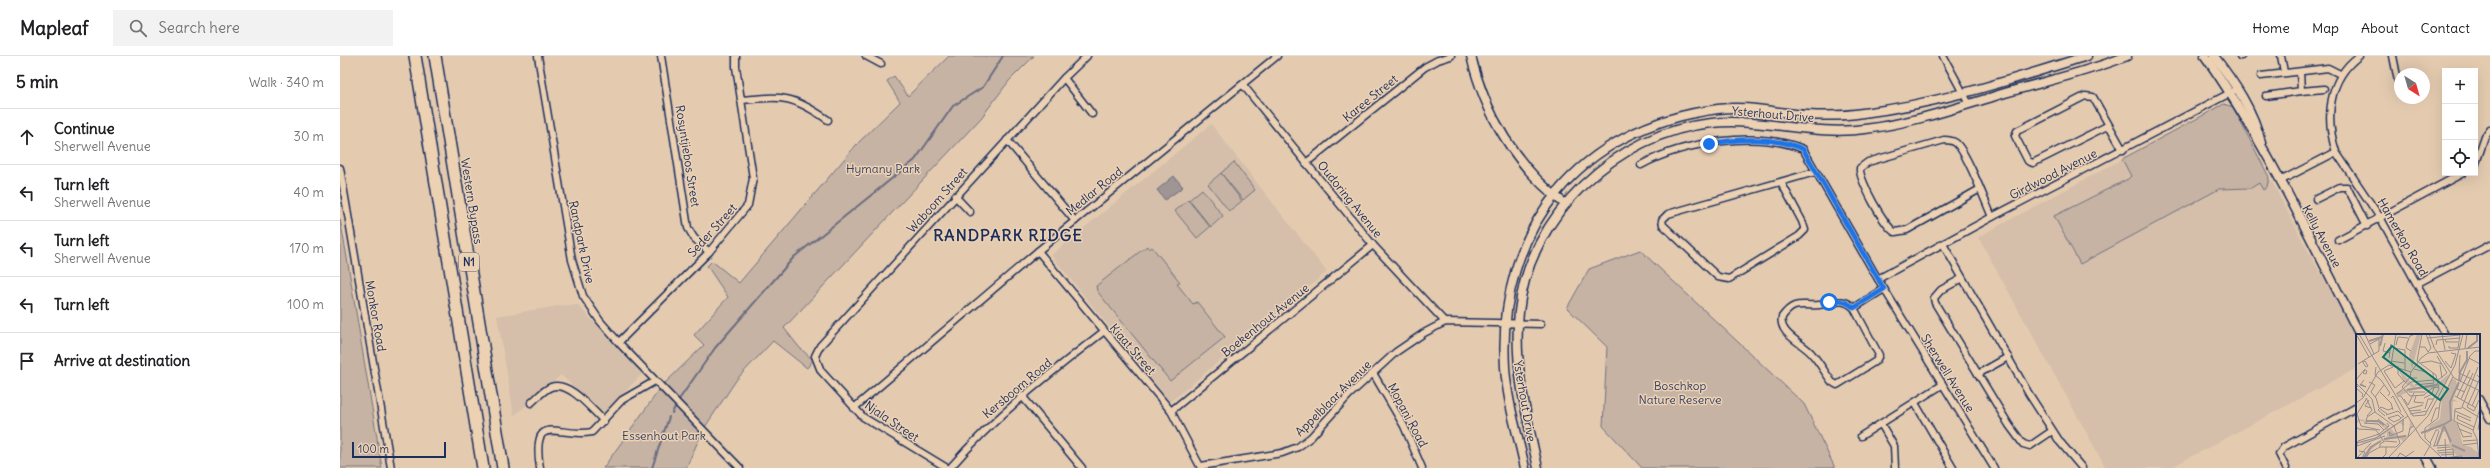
<!DOCTYPE html>
<meta charset="utf-8">
<style>
:root{--surface:#fff;--page:#f2f2f2;--text:#202124;--muted:#757577;--line:#e0e0e0}
body{margin:0;font-family:Delius,sans-serif;background:var(--page);color:var(--text)}
.controls{position:absolute;right:12px;top:12px;display:grid;overflow:hidden;border-radius:0px;box-shadow:0 4px 16px #0002}
.controls button{width:36px;height:36px;display:grid;place-items:center;padding:0;border:0;border-bottom:1px solid var(--line);background:var(--surface);color:var(--text);font:20px sans-serif}
.compass{position:absolute;left:2054px;top:12px;width:36px;height:36px;border-radius:50%;background:var(--surface);box-shadow:0 4px 16px #0002;rotate:143deg}
.scale{position:absolute;left:12px;bottom:10px;width:94px;box-sizing:border-box;padding-left:4px;border:2px solid #1b2f5e;border-top:0;font-size:11px;line-height:14px;white-space:nowrap;color:#1b2f5e;-webkit-text-stroke:3px #ecd1b3;paint-order:stroke}
.stop{position:absolute;width:12px;height:12px;margin:-9px;border:3px solid #1a73e8;border-radius:50%;background:#fff}
.stop.end{background:#1a73e8;border-color:#fff;box-shadow:0 1px 4px #0008}
.list{margin:0;padding:0;list-style:none}
h2{display:flex;justify-content:space-between;align-items:center;height:52px;margin:0;padding:0 16px;font-size:17px}
h2 small{font-size:13px;font-weight:400;color:var(--muted)}
.list li{display:grid;grid-template-columns:26px 1fr auto;gap:12px;align-items:center;box-sizing:border-box;height:56px;padding:0 16px;border-top:1px solid var(--line)}
.list b{display:block;font-size:15px;white-space:nowrap}
.list p{margin:0;font-size:13px;white-space:nowrap;color:var(--muted)}
.list em{font-size:13px;font-style:normal;color:var(--muted)}
.icon{flex:none;width:22px;height:22px;fill:none;stroke:currentColor;stroke-width:2;stroke-linecap:round;stroke-linejoin:round}
.map{position:relative;flex:none;width:2150px;height:412px;overflow:hidden}
header{display:flex;align-items:center;gap:24px;box-sizing:border-box;height:56px;padding:0 20px;background:var(--surface);border-bottom:1px solid var(--line)}
header strong{font-size:19px}
nav{display:flex;gap:22px;margin-inline-start:auto;font-size:14px}
.search{width:280px;height:36px;background:var(--page);display:flex;align-items:center;gap:10px;box-sizing:border-box;padding:0 14px;border-radius:0px;color:var(--muted);font-size:15px}
main{display:flex}
aside{flex:1;background:var(--surface)}
.map>svg:first-child{display:block}
</style>
<header>
<strong>Mapleaf</strong>
<div class="search"><svg class="icon" aria-label="search" viewBox="0 0 24 24"><circle cx="10" cy="10" r="6"/><path d="M15 15l6 6"/></svg>Search here</div>
<nav><a>Home</a><a>Map</a><a>About</a><a>Contact</a></nav>
</header>
<main>
<aside>
<h2>5 min<small>Walk · 340 m</small></h2>
<ul class="list">
<li><svg class="icon" aria-label="ahead" viewBox="0 0 24 24"><path d="M12 20V5M6 11l6-6 6 6"/></svg><div><b>Continue</b><p>Sherwell Avenue</p></div><em>30 m</em></li>
<li><svg class="icon" aria-label="left" viewBox="0 0 24 24"><path d="M17 20v-9H6M10 6l-5 5 5 5"/></svg><div><b>Turn left</b><p>Sherwell Avenue</p></div><em>40 m</em></li>
<li><svg class="icon" aria-label="left" viewBox="0 0 24 24"><path d="M17 20v-9H6M10 6l-5 5 5 5"/></svg><div><b>Turn left</b><p>Sherwell Avenue</p></div><em>170 m</em></li>
<li><svg class="icon" aria-label="left" viewBox="0 0 24 24"><path d="M17 20v-9H6M10 6l-5 5 5 5"/></svg><div><b>Turn left</b></div><em>100 m</em></li>
<li><svg class="icon" aria-label="arrive" viewBox="0 0 24 24"><path d="M6 21V4h12l-3 4 3 4H6"/></svg><div><b>Arrive at destination</b></div></li>
</ul>
</aside>
<div class="map">
<svg width="2150" height="412" viewBox="0 0 2150 412">
<rect width="100%" height="100%" fill="#e4cbb0"/>
<filter id="ink" filterUnits="userSpaceOnUse"><feTurbulence type="fractalNoise" baseFrequency=".025" numOctaves="2"/><feDisplacementMap in="SourceGraphic" scale="8" xChannelSelector="R" yChannelSelector="G"/><feConvolveMatrix kernelMatrix="1 2 1 2 8 2 1 2 1" color-interpolation-filters="sRGB"/></filter>
<g filter="url(#ink)">
<g fill="#d5bfaa">
<polygon points="1884,48 1893,51 1975,208 2017,279 2017,312 1830,412 1766,412 1638,181"/>
<polygon points="871,68 987,216 830,346 711,199"/>
<polygon points="223,249 238,249 302,318 263,359 221,319 174,360 157,260"/>
</g>
<g fill="#c6b3a4" stroke="#707181">
<polygon points="609,0 694,0 669,25 641,62 444,272 459,291 473,304 467,312 433,285 397,323 363,374 346,412 263,412 322,330 364,289 354,279 388,241 367,210 372,205 399,227 517,88 560,46 547,25 554,20 568,40"/>
<polygon points="1884,48 1893,51 1929,121 1927,131 1923,134 1919,127 1911,132 1879,133 1740,208 1714,160 1788,123 1791,120 1782,103"/>
<polygon points="894,106 915,134 903,144 881,117"/>
<polygon points="881,117 902,145 889,155 868,128"/>
<polygon points="862,133 883,160 871,171 849,144"/>
<polygon points="848,144 870,171 857,182 835,155"/>
<polygon points="0,163 6,196 42,412 0,412"/>
<polygon points="807,190 809,193 812,191 840,226 837,228 853,248 857,246 885,281 830,325 757,235 756,230"/>
<polygon points="1300,194 1464,348 1495,412 1302,412 1263,370 1267,291 1227,252 1249,213"/>
</g>
<polygon fill="#9f9595" stroke="#6a6c7f" points="834,120 843,131 825,144 817,134"/>
<g fill="none" stroke-linecap="round" stroke-linejoin="round">
<g stroke="#6a6c7f" stroke-width="2">
<polyline points="338,345 375,292 454,201 575,104 613,50 643,31 663,0"/>
<polyline points="332,357 336,349"/>
<polyline points="312,412 329,361"/>
</g>
<defs>
<g id="street">
<polyline points="198,0 232,204 243,240 260,265 281,289 400,412"/>
<polyline points="321,0 348,172 354,182 369,196"/>
<polyline points="526,0 541,8"/>
<polyline points="1603,0 1629,48"/>
<polyline points="1900,0 1901,0"/>
<polyline points="1941,0 1944,16"/>
<path d="M2019 0C1988 23 1985 62 1996 96L2041 163 2105 279"/>
<polyline points="2053,0 2058,25"/>
<polyline points="1921,20 1988,12 2000,18"/>
<polyline points="724,22 752,58"/>
<polyline points="903,29 1033,189 1105,266"/>
<polyline points="1961,35 1984,33"/>
<polyline points="1926,40 1961,35 1960,16"/>
<path d="M401 44C443 40 452 39 488 64"/>
<polyline points="1769,69 1693,107 1688,105 1675,80 1677,75 1745,40 1753,41 1783,94"/>
<polyline points="667,84 735,165"/>
<polyline points="966,107 1085,11 1098,4 1111,0"/>
<path d="M1301 109C1343 86 1417 74 1463 93L1535 218 1654 412"/>
<polyline points="2135,110 2145,81 2150,74"/>
<polyline points="0,112 51,412"/>
<polyline points="1940,125 1996,96"/>
<polyline points="1441,126 1462,165 1465,174 1459,180 1389,223 1378,221 1323,169 1322,164 1328,158 1475,116"/>
<path d="M1640 133 1567 174 1555 176C1545 172 1518 122 1520 112L1528 106 1604 84C1608 84 1612 84 1616 87 1627 97 1645 145 1652 161"/>
<polyline points="615,140 630,156"/>
<polyline points="1976,143 2000,131 2007,131 2027,170"/>
<polyline points="1998,184 2123,117"/>
<polyline points="1603,188 1689,338 1720,386 1742,412"/>
<polyline points="698,195 831,355 861,412"/>
<polyline points="1538,223 1652,161 1892,36"/>
<polyline points="1621,223 1601,234 1594,242 1595,247 1669,369 1683,388 1690,390 1712,375"/>
<polyline points="2078,227 2150,189"/>
<path d="M1514 252 1539 299 1536 305 1497 329 1492 326C1485 317 1480 307 1472 298 1463 287 1438 278 1442 261 1455 243 1463 251 1479 249 1493 248 1502 240 1514 252L1544 233"/>
<polyline points="279,286 369,196 408,149 413,122 396,11 396,0"/>
<polyline points="1033,317 1064,370 1082,412"/>
<polyline points="1638,318 1668,301"/>
<polyline points="682,340 742,412"/>
<polyline points="2139,343 2150,363"/>
<path d="M191 347C197 342 203 334 211 331 229 324 252 354 264 365"/>
<polyline points="1575,347 1613,412"/>
<polyline points="514,352 698,195 937,0"/>
<polyline points="831,355 1033,189"/>
<polyline points="1541,368 1554,390 1555,412"/>
<polyline points="1521,380 1602,329"/>
<polyline points="861,410 942,397 958,391 971,381 1009,339 1056,296 1084,277 1105,266 1201,268"/>
<path d="M200 412C191 353 219 383 252 376L282 344 315 325"/>
<polyline points="607,412 523,361 481,315 475,300 480,290 724,22 747,0"/>
<path d="M610 412C655 360 709 318 763 276"/>
<polyline points="1946,412 1939,398 1944,391 2017,351"/>
</g>
<g id="secondary">
<path d="M1131 0C1145 58 1176 111 1224 147"/>
<path d="M1865 0C1926 86 1971 185 2020 279"/>
<path d="M1874 0C1894 26 1914 55 1921 87"/>
<polyline points="2086,401 2092,412"/>
<path d="M1185 412C1178 379 1167 345 1165 311 1157 173 1239 71 1378 53 1408 49 1437 57 1467 59 1486 60 1505 60 1523 57 1599 48 1673 23 1747 0"/>
<path d="M1198 412C1187 361 1173 308 1179 256 1188 160 1277 76 1372 67 1423 62 1473 80 1525 73 1573 67 1619 51 1665 37 1706 25 1748 16 1787 0"/>
</g>
<g id="highway">
<polyline points="75,0 143,412"/>
<polyline points="95,0 163,412"/>
</g>
</defs>
<use href="#street" stroke="#1b2f5e" stroke-width="9"/>
<use href="#secondary" stroke="#1b2f5e" stroke-width="11"/>
<use href="#highway" stroke="#1b2f5e" stroke-width="14"/>
<use href="#street" stroke="#ecd1b3" stroke-width="6"/>
<use href="#secondary" stroke="#ecd1b3" stroke-width="8"/>
<use href="#highway" stroke="#ecd1b3" stroke-width="11"/>
</g>
</g>
<g fill="none" stroke-linecap="round" stroke-linejoin="round" filter="url(#ink)">
<path stroke="#1a73e8" stroke-width="5" d="M1369 88C1399 82 1435 81 1463 93L1544 233 1514 252C1507 245 1499 243 1489 246"/>
</g>
<g text-anchor="middle" dominant-baseline="central" stroke-width="3" stroke-linejoin="round" paint-order="stroke">
<rect fill="#ecd1b3" stroke="#5a6078" stroke-width="1" x="119" y="197" width="20" height="18" rx="3"/>
<g font-size="11" font-weight="bold" fill="#1b2f5e">
<text x="129" y="206">N1</text>
</g>
<g font-size="12" fill="#1b2f5e" stroke="#ecd1b3">
<text transform="translate(1030 42) rotate(-39)">Karee Street</text>
<text transform="translate(1433 58) rotate(5)">Ysterhout Drive</text>
<text transform="translate(348 100) rotate(81)">Rosyntjiebos Street</text>
<text transform="translate(1713 118) rotate(-27)">Girdwood Avenue</text>
<text transform="translate(754 135) rotate(-39)">Medlar Road</text>
<text transform="translate(1010 143) rotate(51)">Oudoring Avenue</text>
<text transform="translate(597 144) rotate(-48)">Waboom Street</text>
<text transform="translate(132 145) rotate(81)">Western Bypass</text>
<text transform="translate(372 174) rotate(-48)">Seder Street</text>
<text transform="translate(1982 180) rotate(62)">Kelly Avenue</text>
<text transform="translate(2063 181) rotate(60)">Hamerkop Road</text>
<text transform="translate(242 186) rotate(78)">Randpark Drive</text>
<text transform="translate(36 260) rotate(80)">Monkor Road</text>
<text transform="translate(925 264) rotate(-39)">Boekenhout Avenue</text>
<text transform="translate(793 293) rotate(49)">Kiaat Street</text>
<text transform="translate(1608 317) rotate(58)">Sherwell Avenue</text>
<text transform="translate(677 332) rotate(-40)">Kersboom Road</text>
<text transform="translate(993 342) rotate(-45)">Appelblaar Avenue</text>
<text transform="translate(1185 345) rotate(80)">Ysterhout Drive</text>
<text transform="translate(1068 359) rotate(62)">Mopani Road</text>
<text transform="translate(552 365) rotate(34)">Njala Street</text>
</g>
<g font-size="12" fill="#354368" stroke="#ecd1b3">
<text x="543" y="112">Hymany Park</text>
<text x="1340" y="329">Boschkop<tspan x="1340" dy="14">Nature Reserve</tspan></text>
<text x="324" y="379">Essenhout Park</text>
</g>
<g font-size="16" font-weight="bold" letter-spacing="1" fill="#1b2f5e" stroke="#ecd1b3">
<text x="668" y="179">RANDPARK RIDGE</text>
</g>
</g>
<g transform="translate(2016 278)">
<rect width="124" height="124" fill="#e4cbb0"/>
<path d="M61 0H65L56 35 53 21ZM42 35 60 53 82 49 93 40 90 49 79 53 58 55 41 63 40 59 41 58 56 53 50 50ZM96 45 100 46 101 51 97 65 102 68 97 67 96 84 102 92 107 111 115 113 122 119 123 124 101 122 94 113 91 97 88 98 81 93 70 100 74 91 84 85 86 65ZM51 83 57 91 48 108 42 103 25 107 6 124 14 112H18L25 106 31 103V98L24 103 9 109H0L15 106 31 96 22 89 4 87 0 90V85L23 87 33 95ZM51 83 54 88 53 101 42 102 35 95 44 89 48 92V85Z" fill="#c6b3a4" fill-rule="evenodd"/>
<path fill="none" stroke="#9f9595" stroke-width="2" d="M13 7 26 3M24 12 27 0M112 14 121 7V0M103 47 104 38 111 26V17M51 56 81 51M11 87H22L28 91M89 90 95 86 94 68 103 48M88 92 95 108M65 99 89 90M28 105 50 102M81 111 88 92M96 111 109 117M8 124 15 113 25 107"/>
<path fill="none" stroke="#948d8f" stroke-width="1" d="M0 0 13 23M3 0 65 104 86 124M9 0 18 20M70 0 75 14M73 0 78 13M86 0 89 16M71 4 104 1 102 14H93V12M89 5 90 8H102M29 9 27 17 34 19M40 11 42 3 52 4M80 11 81 6 104 4M77 12 98 44 124 57M64 13H69L72 18 75 14M38 14 49 16V36M109 14 111 0M55 17 50 14 51 9 54 2 59 0M104 21 103 39 124 49M81 22 91 39 82 46M33 24 35 10M113 24 124 30M6 27 10 33 12 32 9 27 7 28M35 27 48 29M89 27 95 34 100 20 95 19M64 29 75 27 86 30M2 30 23 17V5L14 10M35 31 40 0M84 31 86 44M42 32V40L49 48M20 33 19 41 25 46 34 59 32 62M37 33 28 37 39 54 48 47M122 33 106 73 124 84M58 35 70 38M9 36 11 37 10 40 7 39ZM44 36 55 44H61M121 41 124 44 111 73 118 77 123 66M0 46 9 35M13 48 19 51 15 58 20 64 23 74 31 80M104 48 114 22 119 17H124M0 49 16 65 19 78M5 50 10 53 4 51 8 46M59 51 78 49 77 39M102 51 101 55 109 58M2 52 0 54 7 60 6 63M46 53 54 62 68 61 76 54 83 53M46 53 54 43 55 38M24 58 35 69 37 76M53 58H69M41 60 55 48 78 46M42 62H45L57 82 69 81 71 77M60 62 58 68 68 69M99 62 120 74M19 63 28 51M101 63 114 36M10 64 16 76 11 82M11 64 1 80 5 92 24 96M35 64 37 62 45 78M68 64 76 60 78 53M48 65 52 71 58 59M105 65 117 39M13 66 9 72 15 74M0 69 7 64 22 38 33 31 55 38 65 24 72 19 124 13M116 72 124 54M106 74 99 75 98 87 117 96M52 75 67 71M69 75 72 65H77M53 77 65 76M99 77 115 84M54 80 71 77 83 55 80 41 61 27 66 0M30 81 42 77 48 83M101 81 115 87M102 81 101 85 118 93M29 82 22 76 25 73 32 76 37 74M45 84 42 81 32 84 38 88 42 86H43L45 84 48 82M124 84 122 95 124 96M22 85 32 93M75 88 80 74H83M8 89 22 90 28 96M101 89 107 103 116 102M10 90 11 83 19 78M0 92 2 95 20 96 28 108M103 95 116 100M37 101 33 98 34 102 47 97V85M52 103 54 94 58 92M89 105 90 123M107 107 121 106M0 109 20 104 52 82M74 109 80 96H83M107 111 122 109M1 112 29 102M77 112 93 111M78 112 83 97M24 113V110L29 107 41 108M81 114 94 113M0 115 2 107 23 100 33 92 31 89M3 117 9 118 6 124M81 117 97 115 98 124M82 119 97 118M85 121 98 120M68 122 75 110 69 104V94L82 84 84 69 97 43M1 124 15 109M10 124 13 119 24 113H40L44 109 38 92 19 78M26 124 30 120V113M32 124 72 82 99 31 107 0M41 124 44 119 52 124M48 124 58 117M87 124 106 122V124M123 124 121 105 117 97 124 74"/>
<path fill="#0f766e" fill-opacity="0.15" stroke="#0f766e" stroke-width="2" d="M36 12 92 55 84 66 27 23Z"/>
<rect width="124" height="124" fill="none" stroke="#1b2f5e" stroke-width="2"/>
</g>
</svg>
<div class="controls">
<button>+</button>
<button>−</button>
<button><svg class="icon" aria-label="locate" viewBox="0 0 24 24"><circle cx="12" cy="12" r="6"/><path d="M12 2v4M12 18v4M2 12h4M18 12h4"/></svg></button>
</div>
<svg class="compass" viewBox="-18 -18 36 36"><path d="M0-13l5 13h-10z" fill="#e53935"/><path d="M0 13l5-13h-10z" fill="#757577"/></svg>
<div class="scale">100 m</div>
<div class="stop" style="left:1489px;top:246px"></div>
<div class="stop end" style="left:1369px;top:88px"></div>
</div>
</main>
